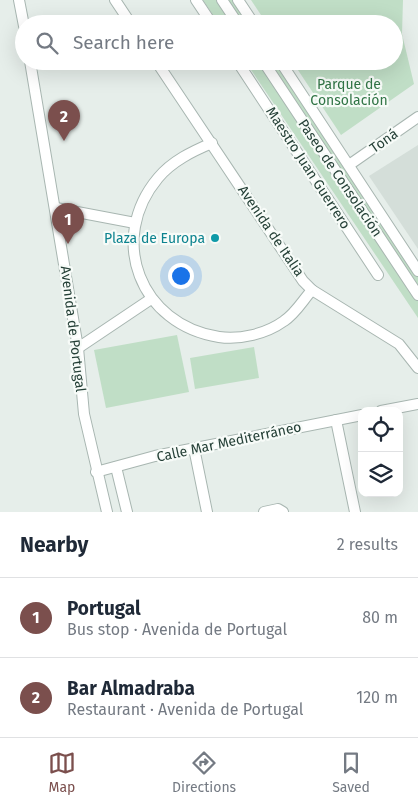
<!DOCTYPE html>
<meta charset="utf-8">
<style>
:root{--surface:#fff;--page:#f2f2f3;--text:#1f2937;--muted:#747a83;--line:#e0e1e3;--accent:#7b4f4d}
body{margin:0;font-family:"Fira Sans",sans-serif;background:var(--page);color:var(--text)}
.controls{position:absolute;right:15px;bottom:15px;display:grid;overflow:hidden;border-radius:10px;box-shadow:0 5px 20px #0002}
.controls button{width:45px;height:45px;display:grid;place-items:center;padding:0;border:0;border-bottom:1px solid var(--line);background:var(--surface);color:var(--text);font:25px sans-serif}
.you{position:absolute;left:180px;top:275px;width:18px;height:18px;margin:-12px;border:4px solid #fff;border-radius:50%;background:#1a73e8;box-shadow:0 0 0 8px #1a73e833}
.badge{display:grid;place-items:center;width:32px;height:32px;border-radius:50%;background:var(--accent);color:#fff;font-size:16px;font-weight:700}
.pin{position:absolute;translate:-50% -41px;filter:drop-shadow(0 1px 2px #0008)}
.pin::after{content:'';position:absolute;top:26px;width:18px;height:15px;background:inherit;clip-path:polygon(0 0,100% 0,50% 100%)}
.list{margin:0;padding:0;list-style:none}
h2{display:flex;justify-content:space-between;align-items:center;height:65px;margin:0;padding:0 20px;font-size:21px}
h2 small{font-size:16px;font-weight:400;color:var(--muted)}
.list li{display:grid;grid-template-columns:32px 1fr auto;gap:15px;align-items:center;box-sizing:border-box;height:80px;padding:0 20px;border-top:1px solid var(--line)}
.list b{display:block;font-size:19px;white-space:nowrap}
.list p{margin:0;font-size:16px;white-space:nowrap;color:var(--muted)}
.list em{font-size:16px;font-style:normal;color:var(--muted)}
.icon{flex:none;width:28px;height:28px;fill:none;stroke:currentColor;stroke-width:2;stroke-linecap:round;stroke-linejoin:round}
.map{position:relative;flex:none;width:418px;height:512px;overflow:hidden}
.search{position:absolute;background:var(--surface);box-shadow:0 5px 20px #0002;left:15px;right:15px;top:15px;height:55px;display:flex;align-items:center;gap:12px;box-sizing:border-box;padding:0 18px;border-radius:28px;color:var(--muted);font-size:19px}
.sheet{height:225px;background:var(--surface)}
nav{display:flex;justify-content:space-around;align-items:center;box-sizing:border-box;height:70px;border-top:1px solid var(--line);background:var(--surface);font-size:14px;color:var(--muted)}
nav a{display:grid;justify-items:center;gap:2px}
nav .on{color:var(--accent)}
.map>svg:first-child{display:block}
</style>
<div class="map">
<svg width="418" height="512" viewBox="0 0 418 512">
<rect width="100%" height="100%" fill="#e6eeea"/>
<polygon fill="#d4ded9" points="418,145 418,249 369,176"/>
<g fill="#c0dec6">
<polygon points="203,0 235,0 251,24 219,24"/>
<polygon points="251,0 403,0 402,34 414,84 341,135 292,61 394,61 394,24 267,24"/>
<polygon points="245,61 276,61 418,276 418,318"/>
<polygon points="177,335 189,392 106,408 94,350"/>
<polygon points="254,347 259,378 195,389 190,358"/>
</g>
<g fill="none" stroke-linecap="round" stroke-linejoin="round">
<defs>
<g id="minor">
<polyline points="19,0 24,26"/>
<polyline points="115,0 131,24"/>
<polyline points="196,0 212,24"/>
<polyline points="222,0 238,24"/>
<polyline points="238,0 254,24"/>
<polyline points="30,61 78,348 84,414 107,512"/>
<polyline points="156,61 303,281 312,290 399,344 418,368"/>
<polyline points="237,61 378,275"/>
<polyline points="263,61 418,295"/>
<polyline points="280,61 418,271"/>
<path d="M212 143C193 151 172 161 158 178 107 239 140 325 219 337 240 340 266 334 284 321 296 313 303 300 312 290"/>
<polyline points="349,165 418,117"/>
<polyline points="56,208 135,223"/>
<polyline points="78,348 151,299"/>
<polyline points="381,411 418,404"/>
<polyline points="336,420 355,512"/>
<polyline points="194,448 207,512"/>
<polyline points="116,467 127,512"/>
<polyline points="96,472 155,456 362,415"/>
<polyline points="264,512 278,509 283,512"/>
</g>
</defs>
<use href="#minor" stroke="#a8b6b1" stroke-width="12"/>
<use href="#minor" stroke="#fff" stroke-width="10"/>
</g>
<circle fill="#0f9aa8" stroke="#f7fbf8" stroke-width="2" cx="215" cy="238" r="5"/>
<g text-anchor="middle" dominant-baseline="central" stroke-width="4.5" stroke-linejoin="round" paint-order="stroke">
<g font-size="14" fill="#317546" stroke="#f7fbf8">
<text x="349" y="84">Parque de<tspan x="349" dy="16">Consolación</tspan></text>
</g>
<g font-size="14" fill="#254037" stroke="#f7fbf8">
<text transform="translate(384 141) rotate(-35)">Toná</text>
<text transform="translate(308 168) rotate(57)">Maestro Juan Guerrero</text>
<text transform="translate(340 178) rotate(56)">Paseo de Consolación</text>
<text transform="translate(271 231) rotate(56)">Avenida de Italia</text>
<text transform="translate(73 329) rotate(83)">Avenida de Portugal</text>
<text transform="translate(229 442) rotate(-12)">Calle Mar Mediterráneo</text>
</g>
<g font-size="14" fill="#0d838f" stroke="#f7fbf8" text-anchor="end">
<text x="205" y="238">Plaza de Europa</text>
</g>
</g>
</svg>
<div class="controls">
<button><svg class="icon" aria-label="locate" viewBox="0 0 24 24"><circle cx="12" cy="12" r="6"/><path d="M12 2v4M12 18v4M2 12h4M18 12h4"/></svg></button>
<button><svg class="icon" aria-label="layers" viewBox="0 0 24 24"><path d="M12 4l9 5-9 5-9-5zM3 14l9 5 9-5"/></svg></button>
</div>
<div class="you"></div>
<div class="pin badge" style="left:68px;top:244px">1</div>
<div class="pin badge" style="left:64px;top:141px">2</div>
<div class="search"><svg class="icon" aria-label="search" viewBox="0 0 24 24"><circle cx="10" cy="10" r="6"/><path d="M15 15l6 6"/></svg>Search here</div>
</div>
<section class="sheet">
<h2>Nearby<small>2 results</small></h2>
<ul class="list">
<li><span class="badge">1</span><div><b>Portugal</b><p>Bus stop · Avenida de Portugal</p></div><em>80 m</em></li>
<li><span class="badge">2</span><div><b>Bar Almadraba</b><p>Restaurant · Avenida de Portugal</p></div><em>120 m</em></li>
</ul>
</section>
<nav>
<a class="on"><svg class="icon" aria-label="map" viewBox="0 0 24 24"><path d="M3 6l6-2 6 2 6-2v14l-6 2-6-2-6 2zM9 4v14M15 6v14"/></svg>Map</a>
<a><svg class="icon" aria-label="directions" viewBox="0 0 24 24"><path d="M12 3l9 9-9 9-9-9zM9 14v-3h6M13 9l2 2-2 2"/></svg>Directions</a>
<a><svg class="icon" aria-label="saved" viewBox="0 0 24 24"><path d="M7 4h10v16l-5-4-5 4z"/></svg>Saved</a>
</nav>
